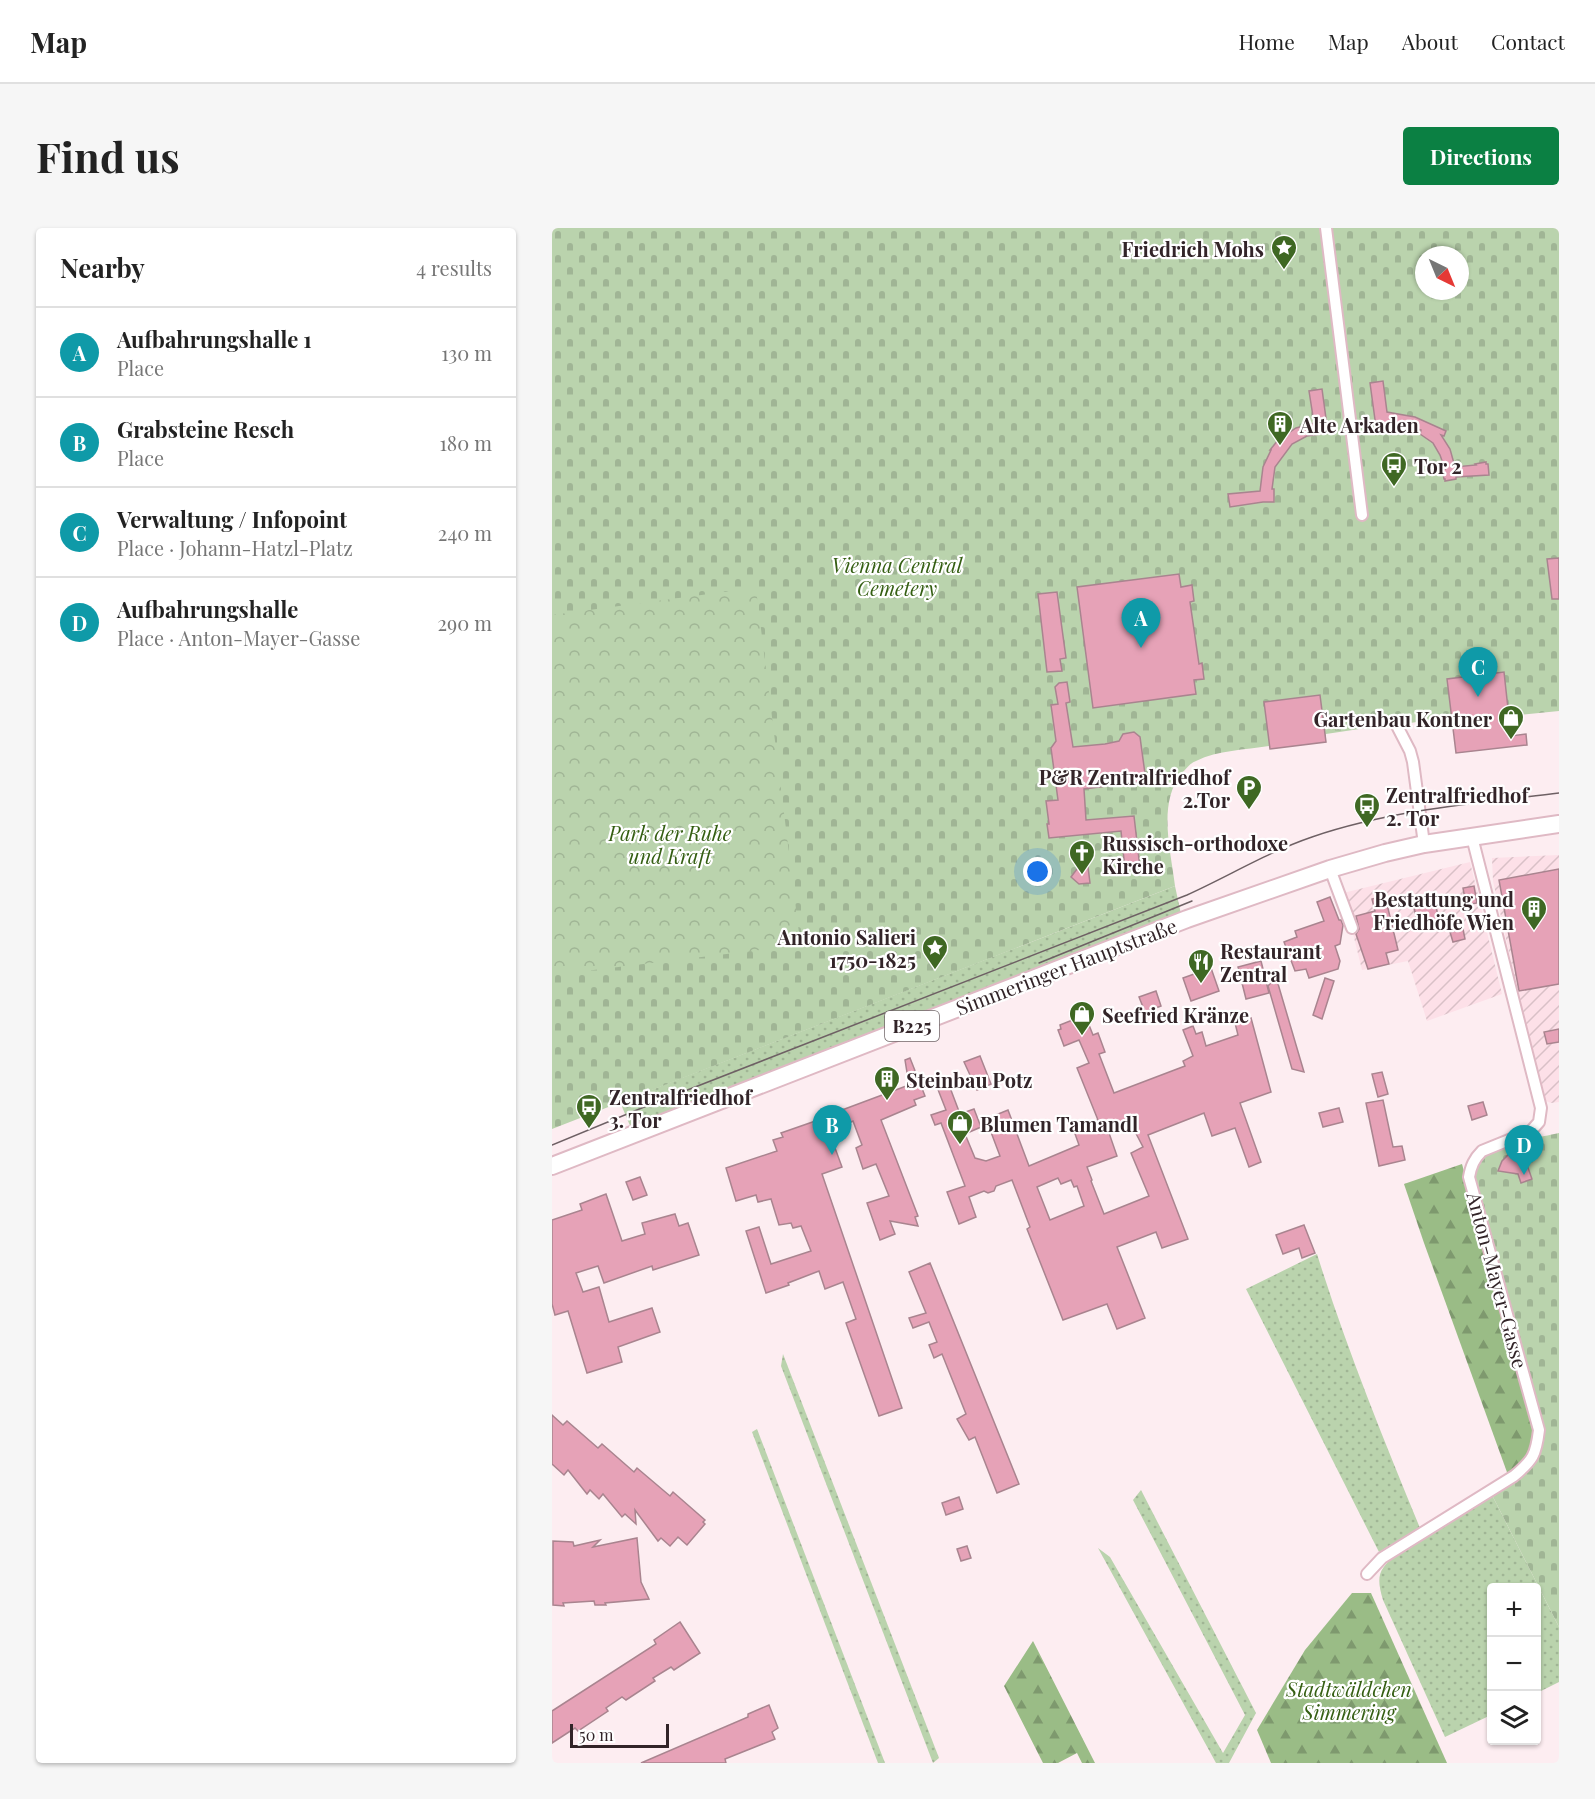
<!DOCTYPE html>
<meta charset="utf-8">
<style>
:root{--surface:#fff;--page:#f6f6f6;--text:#222;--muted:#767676;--line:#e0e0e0;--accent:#0b8043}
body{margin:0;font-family:"Playfair Display",serif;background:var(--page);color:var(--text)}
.controls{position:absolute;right:18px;bottom:18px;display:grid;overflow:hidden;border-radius:6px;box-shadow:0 2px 4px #0004}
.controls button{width:54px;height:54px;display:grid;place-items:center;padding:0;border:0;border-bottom:2px solid var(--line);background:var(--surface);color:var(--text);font:30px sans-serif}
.compass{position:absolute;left:863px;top:18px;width:54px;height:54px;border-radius:50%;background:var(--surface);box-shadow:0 2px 4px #0004;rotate:137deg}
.scale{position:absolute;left:18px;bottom:15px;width:99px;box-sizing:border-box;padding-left:6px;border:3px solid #322428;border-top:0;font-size:16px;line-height:21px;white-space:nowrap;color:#322428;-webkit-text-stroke:4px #fff;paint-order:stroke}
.you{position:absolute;left:486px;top:644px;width:21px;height:21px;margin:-15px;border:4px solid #fff;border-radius:50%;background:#1a73e8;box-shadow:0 0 0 9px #1a73e833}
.badge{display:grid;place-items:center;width:39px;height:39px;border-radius:50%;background:var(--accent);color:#fff;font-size:20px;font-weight:700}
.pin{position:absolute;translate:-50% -50px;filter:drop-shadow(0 2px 3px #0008)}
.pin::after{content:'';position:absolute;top:32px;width:21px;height:18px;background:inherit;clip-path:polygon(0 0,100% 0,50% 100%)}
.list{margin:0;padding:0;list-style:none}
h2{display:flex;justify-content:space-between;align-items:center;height:78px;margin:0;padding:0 24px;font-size:26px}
h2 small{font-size:20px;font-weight:400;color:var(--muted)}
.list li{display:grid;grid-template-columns:39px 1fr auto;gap:18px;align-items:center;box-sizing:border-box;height:90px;padding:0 24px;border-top:2px solid var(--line)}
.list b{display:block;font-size:22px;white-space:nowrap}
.list p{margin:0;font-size:20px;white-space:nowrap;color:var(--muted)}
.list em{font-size:20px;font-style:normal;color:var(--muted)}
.icon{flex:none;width:33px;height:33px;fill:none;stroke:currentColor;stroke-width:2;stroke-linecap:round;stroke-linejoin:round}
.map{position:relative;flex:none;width:1007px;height:1535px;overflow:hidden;border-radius:6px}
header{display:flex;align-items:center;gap:36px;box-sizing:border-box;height:84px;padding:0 30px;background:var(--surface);border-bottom:2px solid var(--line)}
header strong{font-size:28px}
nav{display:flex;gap:33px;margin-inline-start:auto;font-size:21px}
.intro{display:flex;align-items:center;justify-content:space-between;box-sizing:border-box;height:144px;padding:0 36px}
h1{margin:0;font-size:42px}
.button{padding:15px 27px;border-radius:6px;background:var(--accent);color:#fff;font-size:21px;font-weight:700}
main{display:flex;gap:36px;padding:0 36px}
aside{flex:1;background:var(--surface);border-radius:6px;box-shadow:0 2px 4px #0004}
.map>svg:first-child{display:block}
</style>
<header>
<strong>Map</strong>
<nav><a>Home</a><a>Map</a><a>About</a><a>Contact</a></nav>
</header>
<div class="intro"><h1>Find us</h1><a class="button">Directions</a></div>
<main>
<aside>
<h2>Nearby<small>4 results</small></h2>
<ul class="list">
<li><span class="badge" style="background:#0f9aa8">A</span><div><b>Aufbahrungshalle 1</b><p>Place</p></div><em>130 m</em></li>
<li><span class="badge" style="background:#0f9aa8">B</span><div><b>Grabsteine Resch</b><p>Place</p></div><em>180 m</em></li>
<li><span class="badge" style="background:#0f9aa8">C</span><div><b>Verwaltung / Infopoint</b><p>Place · Johann-Hatzl-Platz</p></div><em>240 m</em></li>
<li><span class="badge" style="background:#0f9aa8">D</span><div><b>Aufbahrungshalle</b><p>Place · Anton-Mayer-Gasse</p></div><em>290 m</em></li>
</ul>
</aside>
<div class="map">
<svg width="1007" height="1535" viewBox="0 0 1007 1535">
<defs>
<pattern id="industrial-furrows" width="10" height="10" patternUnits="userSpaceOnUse" patternTransform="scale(1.5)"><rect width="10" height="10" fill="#fde0e8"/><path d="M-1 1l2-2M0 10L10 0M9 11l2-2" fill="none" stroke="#d9c0c7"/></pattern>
<pattern id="grass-dots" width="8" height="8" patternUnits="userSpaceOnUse" patternTransform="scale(1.5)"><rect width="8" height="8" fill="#bad3ad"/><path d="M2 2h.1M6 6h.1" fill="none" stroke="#a0b595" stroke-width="1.8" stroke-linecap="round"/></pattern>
<pattern id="forest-firs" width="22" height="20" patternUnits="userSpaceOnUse" patternTransform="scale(1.5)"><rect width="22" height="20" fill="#9abc86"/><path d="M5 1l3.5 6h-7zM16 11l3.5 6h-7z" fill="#7e996e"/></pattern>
<pattern id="cemetery-stones" width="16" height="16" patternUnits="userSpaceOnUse" patternTransform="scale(1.5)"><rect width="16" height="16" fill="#bad3ad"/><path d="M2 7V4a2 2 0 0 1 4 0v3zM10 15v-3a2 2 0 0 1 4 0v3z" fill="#a0b595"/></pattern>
<pattern id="park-crowns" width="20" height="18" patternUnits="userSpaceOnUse" patternTransform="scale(1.5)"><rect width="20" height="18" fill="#bad3ad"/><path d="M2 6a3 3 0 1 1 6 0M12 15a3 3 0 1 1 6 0" fill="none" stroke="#a0b595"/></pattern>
</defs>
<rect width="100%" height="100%" fill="#fdedf1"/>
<g fill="url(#industrial-furrows)">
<polygon points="1007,627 1007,874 999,875 994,873 965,760 941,653 940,630"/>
<polygon points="918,634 950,766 875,793 856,733 810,742 791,665"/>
</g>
<g fill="url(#grass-dots)">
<polygon points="623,658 629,686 79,900 68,874"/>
<path d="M765 1026C794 1119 831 1210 868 1300L827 1324 694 1061Z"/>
<polygon points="231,1126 387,1530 381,1535 229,1138"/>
<polygon points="205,1201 333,1535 326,1535 200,1204"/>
<polygon points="589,1262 704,1485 677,1535 664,1535 546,1320 558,1329 671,1525 693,1487 581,1272"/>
<path d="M940 1267 1007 1399V1454L985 1465 984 1360H939V1487L893 1509 831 1372C824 1349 826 1341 845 1326Z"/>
</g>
<g fill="url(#forest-firs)">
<polygon points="910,936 983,1210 972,1233 956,1247 872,1015 852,956"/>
<polygon points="800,1365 819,1365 895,1535 719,1535 705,1502 753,1422"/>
<polygon points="481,1413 543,1535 530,1535 525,1525 506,1535 491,1535 452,1458"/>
</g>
<g fill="url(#cemetery-stones)" fill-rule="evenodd">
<path d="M0 0H1007V483L957 488V491L900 498 899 489 858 495 857 492 815 498 814 500 774 506V514L718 521 717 518C693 522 666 522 644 533 638 535 634 541 630 545 605 575 619 623 623 658L0 901ZM872 27H908V63H872Z"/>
<path d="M1007 905V1399L940 1267C969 1249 987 1242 992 1205L921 950C923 917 982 911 1007 905Z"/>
</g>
<path fill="url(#park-crowns)" d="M194 361C200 361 203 363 205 369L247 705 245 711 232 719 0 747V387Z"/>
<g fill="#e6a2b7" stroke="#a9848f" stroke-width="1.5" fill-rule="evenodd">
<polygon points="831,153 835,184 863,189 894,203 892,208 889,207 898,221 903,239 924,237 923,236 934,234 934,236 936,236 937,247 904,249 904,251 893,253 893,251 892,251 890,241 893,241 888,227 881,215 868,206 869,202 848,197 824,199 818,155"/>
<polygon points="770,161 776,205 755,208 740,216 723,239 720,261 722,261 722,274 711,274 678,279 676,266 708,263 711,239 719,222 718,222 726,212 744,200 762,195 757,163"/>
<polygon points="1007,330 1007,371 1000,371 995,331"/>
<polygon points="627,346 629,359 640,357 642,373 638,374 647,436 650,435 652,451 642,452 644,466 541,480 525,359"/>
<polygon points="505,364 514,430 508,431 510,443 495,444 486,366"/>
<polygon points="952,444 959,508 974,506 975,517 904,525 895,451"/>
<polygon points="515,454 518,474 514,475 521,519 553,516 567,513 571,506 582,504 588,509 594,553 532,561 534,592 582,588 588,640 573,641 569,603 497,610 495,596 497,596 494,573 506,572 499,520 504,513 499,477 506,476 503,459 507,455"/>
<polygon points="768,467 774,514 718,521 712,474"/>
<polygon points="536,639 538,655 527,656 519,649 525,641"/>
<polygon points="1007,641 1007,756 967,763 947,652"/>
<polygon points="922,658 925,675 914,677 911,660"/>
<polygon points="833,668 846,722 834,725 837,736 816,741 804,706 807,701 804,688 823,683 820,671"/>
<polygon points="778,669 787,692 789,692 791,697 788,716 783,718 788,733 786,741 757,750 754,741 743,743 732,714 745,709 743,703 772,693 765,674"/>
<polygon points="883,675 888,695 867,701 862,680"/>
<polygon points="911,701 913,711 901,714 898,704"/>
<polygon points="709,733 717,765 694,771 686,739"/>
<polygon points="659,740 667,763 639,773 631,750"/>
<polygon points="724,749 752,844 740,841 716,758"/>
<polygon points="773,750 782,753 770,791 761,787"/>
<polygon points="604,763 609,778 593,784 587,769"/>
<path d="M533 787 541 807 546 805 553 824 547 826 562 865 633 838 631 833 641 828 631 802 641 798 644 806 650 804 654 818 686 807 683 795 699 790 719 864 688 875 709 934 697 939 683 900 660 908 652 885 596 907 636 1011 610 1020 604 1004 565 1019 593 1090 565 1101 555 1076 511 1092 475 1001 478 999 460 952 444 958 442 963 436 965 432 963 417 969 424 989 407 996 395 964 413 958 389 895 383 897 379 887 394 882 383 854 394 849 408 886 422 881 429 899 413 906 423 930 434 933 448 928 434 891 456 882 477 938 527 917 522 903 536 898V896L546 892 525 840 537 835 527 812 512 818 506 802 509 801 508 797ZM579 896 591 919 579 925 597 968 552 986 539 953 540 952 535 939 565 928 557 905ZM506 950 509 956 519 952 522 959 525 958 532 978 498 992 485 959Z"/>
<polygon points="1007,801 1007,814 995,816 992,804"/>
<polygon points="428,828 439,856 425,862 412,834"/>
<polygon points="358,830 373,868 362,872 364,877 329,892 366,988 363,989 366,998 338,993 343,1006 328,1012 315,975 337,968 324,936 311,941 304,920 310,917 301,893 295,896 290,882 357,857 353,832"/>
<polygon points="830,844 836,866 826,869 820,846"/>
<polygon points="831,872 841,919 850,918 853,932 827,938 814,875"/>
<polygon points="931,874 935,887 920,892 916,878"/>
<polygon points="787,880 791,894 771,899 767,885"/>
<polygon points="272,890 290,939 270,946 350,1180 327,1188 294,1095 304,1091 291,1054 273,1061 267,1043 236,1055 237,1057 214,1065 194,1003 207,999 219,1036 259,1023 249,998 241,1000 239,995 227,997 219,971 206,974 204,967 184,973 174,940 225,923 221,912 231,909 229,905"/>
<polygon points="976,920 974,934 980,951 969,955 966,946 946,943 950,933 958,925 967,921"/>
<polygon points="88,949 95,967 81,972 74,954"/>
<polygon points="54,966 70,1013 93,1006 90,995 123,986 127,998 136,995 147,1027 101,1042 100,1038 52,1055 46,1038 24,1045 31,1064 47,1059 57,1094 100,1080 108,1104 66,1119 70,1134 35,1145 16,1083 3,1087 0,1076 0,992 30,982 28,976"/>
<polygon points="752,997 763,1025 750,1030 747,1020 731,1026 724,1007"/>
<polygon points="378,1035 467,1256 445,1265 423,1209 417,1212 405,1191 414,1186 390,1126 382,1130 377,1117 385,1114 377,1094 361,1100 357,1090 374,1085 357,1044"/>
<polygon points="0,1187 11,1197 15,1193 46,1220 50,1216 82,1244 85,1240 118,1268 121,1264 153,1292 151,1294 153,1296 135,1317 126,1309 118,1318 109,1310 106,1313 83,1282 84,1296 73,1286 70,1289 51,1266 47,1271 38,1262 35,1266 16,1242 12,1247 0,1236"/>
<polygon points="407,1269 411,1281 394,1287 390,1275"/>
<polygon points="85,1310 89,1354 97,1371 53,1375 54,1377 43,1377 42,1373 11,1375 12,1378 1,1377 1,1313 21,1314 22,1318 48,1312 41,1319"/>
<polygon points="415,1318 419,1330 409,1333 405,1321"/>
<polygon points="128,1394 148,1425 122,1442 119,1439 101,1450 103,1453 74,1472 70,1469 54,1480 56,1483 26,1503 23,1500 0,1515 0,1483 104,1416 102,1412"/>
<polygon points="217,1477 226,1500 220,1504 223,1511 173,1531 174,1535 89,1535 196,1489 196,1486"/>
</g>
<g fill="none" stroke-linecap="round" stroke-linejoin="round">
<defs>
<g id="minor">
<polyline points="774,0 810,287"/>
<polyline points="843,494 858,523 861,534 872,616"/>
<polyline points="778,641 800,700"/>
<path d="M815 1346 830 1330 962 1248C981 1232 984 1227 987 1202L917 949C919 938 922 931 930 923L979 903 987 894 989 880 920 609"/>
</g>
<polyline id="primary" points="0,938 635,691 778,641 833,625 872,616 1007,596"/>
</defs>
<use href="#minor" stroke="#dfb9c4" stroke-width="14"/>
<use href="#primary" stroke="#dfb9c4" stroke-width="20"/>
<use href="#minor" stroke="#fff" stroke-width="10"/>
<use href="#primary" stroke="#fff" stroke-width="16"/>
<g stroke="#6e6064" stroke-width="1.5">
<polyline points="487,735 640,673"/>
<path d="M0 917 97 877 635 667C677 648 716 624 760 609 839 582 924 575 1007 565"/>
</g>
</g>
<defs>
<symbol id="sight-pin" viewBox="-11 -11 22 30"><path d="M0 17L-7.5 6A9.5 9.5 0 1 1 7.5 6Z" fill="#3f6823" stroke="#fff"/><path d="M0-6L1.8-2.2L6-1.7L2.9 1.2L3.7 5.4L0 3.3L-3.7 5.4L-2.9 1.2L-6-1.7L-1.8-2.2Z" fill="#fff"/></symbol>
<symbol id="building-pin" viewBox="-11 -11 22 30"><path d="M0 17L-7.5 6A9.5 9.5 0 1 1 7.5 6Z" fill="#3f6823" stroke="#fff"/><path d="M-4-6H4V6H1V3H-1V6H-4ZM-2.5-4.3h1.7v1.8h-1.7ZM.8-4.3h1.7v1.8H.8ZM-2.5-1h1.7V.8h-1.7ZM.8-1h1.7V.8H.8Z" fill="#fff"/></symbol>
<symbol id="bus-pin" viewBox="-11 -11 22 30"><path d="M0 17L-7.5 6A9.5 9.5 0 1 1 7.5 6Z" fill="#3f6823" stroke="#fff"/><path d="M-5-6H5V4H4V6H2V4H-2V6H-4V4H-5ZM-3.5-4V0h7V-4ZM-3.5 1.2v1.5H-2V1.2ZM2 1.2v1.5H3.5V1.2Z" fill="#fff"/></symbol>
<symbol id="shop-pin" viewBox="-11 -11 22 30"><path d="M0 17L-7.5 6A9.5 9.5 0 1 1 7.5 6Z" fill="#3f6823" stroke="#fff"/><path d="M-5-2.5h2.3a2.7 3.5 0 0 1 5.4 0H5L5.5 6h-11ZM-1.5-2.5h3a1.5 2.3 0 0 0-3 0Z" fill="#fff"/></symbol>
<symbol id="parking-pin" viewBox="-11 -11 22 30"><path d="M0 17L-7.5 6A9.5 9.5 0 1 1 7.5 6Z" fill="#3f6823" stroke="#fff"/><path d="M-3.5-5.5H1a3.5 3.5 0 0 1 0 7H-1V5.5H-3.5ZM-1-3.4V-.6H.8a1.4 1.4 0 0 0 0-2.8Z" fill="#fff"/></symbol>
<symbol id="church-pin" viewBox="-11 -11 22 30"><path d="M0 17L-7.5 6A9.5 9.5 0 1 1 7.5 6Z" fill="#3f6823" stroke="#fff"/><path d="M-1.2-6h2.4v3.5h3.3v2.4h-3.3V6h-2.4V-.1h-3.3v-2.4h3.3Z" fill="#fff"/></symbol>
<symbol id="restaurant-pin" viewBox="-11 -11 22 30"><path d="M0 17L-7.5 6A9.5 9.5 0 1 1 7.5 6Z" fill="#3f6823" stroke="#fff"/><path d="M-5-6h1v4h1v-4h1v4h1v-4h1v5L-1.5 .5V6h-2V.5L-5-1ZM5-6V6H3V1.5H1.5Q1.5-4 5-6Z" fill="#fff"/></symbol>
</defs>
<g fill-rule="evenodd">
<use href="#sight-pin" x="717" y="5" width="30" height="40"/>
<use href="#building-pin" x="713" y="181" width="30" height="40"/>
<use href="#bus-pin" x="827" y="222" width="30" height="40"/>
<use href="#shop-pin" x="944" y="475" width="30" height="40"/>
<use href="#parking-pin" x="682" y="545" width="30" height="40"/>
<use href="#bus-pin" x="800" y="563" width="30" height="40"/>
<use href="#church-pin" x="515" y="610" width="30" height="40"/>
<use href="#building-pin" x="967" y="666" width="30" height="40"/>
<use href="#sight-pin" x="368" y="705" width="30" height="40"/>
<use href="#restaurant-pin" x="634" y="719" width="30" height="40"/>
<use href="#shop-pin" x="515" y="771" width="30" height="40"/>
<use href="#building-pin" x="320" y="836" width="30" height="40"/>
<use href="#bus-pin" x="22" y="864" width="30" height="40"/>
<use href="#shop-pin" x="393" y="880" width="30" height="40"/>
</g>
<g text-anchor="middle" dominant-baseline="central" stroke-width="4.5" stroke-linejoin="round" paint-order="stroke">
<rect fill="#fff" stroke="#706668" stroke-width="1.5" x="333" y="783" width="54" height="30" rx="4.5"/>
<g font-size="18" font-weight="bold" fill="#322428">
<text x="360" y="798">B225</text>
</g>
<g font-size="20" font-weight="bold" fill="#322428" stroke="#fff" text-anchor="start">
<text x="712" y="20" text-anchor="end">Friedrich Mohs</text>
<text x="748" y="196">Alte Arkaden</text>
<text x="862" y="237">Tor 2</text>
<text x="940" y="490" text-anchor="end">Gartenbau Kontner</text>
<text x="678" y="548" text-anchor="end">P&amp;R Zentralfriedhof<tspan x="678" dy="23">2.Tor</tspan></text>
<text x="834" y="566">Zentralfriedhof<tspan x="834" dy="23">2. Tor</tspan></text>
<text x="550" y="614">Russisch-orthodoxe<tspan x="550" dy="23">Kirche</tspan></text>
<text x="962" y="670" text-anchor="end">Bestattung und<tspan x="962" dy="23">Friedhöfe Wien</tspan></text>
<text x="364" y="708" text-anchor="end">Antonio Salieri<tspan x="364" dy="23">1750-1825</tspan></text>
<text x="668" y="722">Restaurant<tspan x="668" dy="23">Zentral</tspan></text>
<text x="550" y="786">Seefried Kränze</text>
<text x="354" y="851">Steinbau Potz</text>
<text x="57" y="868">Zentralfriedhof<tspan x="57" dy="23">3. Tor</tspan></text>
<text x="428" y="895">Blumen Tamandl</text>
</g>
<g font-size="20" font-style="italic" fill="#345e12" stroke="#fff">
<text x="345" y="336">Vienna Central<tspan x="345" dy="23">Cemetery</tspan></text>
<text x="118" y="604">Park der Ruhe<tspan x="118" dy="23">und Kraft</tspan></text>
<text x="797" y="1460">Stadtwäldchen<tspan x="797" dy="23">Simmering</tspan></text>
</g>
<g font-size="20" fill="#322428" stroke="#fff">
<text transform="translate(514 738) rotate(-21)">Simmeringer Hauptstraße</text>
<text transform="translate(946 1052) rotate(75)">Anton-Mayer-Gasse</text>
</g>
</g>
</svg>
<div class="controls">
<button>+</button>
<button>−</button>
<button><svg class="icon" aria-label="layers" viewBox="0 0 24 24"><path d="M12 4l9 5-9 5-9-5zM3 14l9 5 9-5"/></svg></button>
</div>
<svg class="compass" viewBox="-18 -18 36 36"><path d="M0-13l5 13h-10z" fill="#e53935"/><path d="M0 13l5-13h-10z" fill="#767676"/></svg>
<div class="scale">50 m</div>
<div class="you"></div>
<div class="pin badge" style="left:589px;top:420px;background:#0f9aa8">A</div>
<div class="pin badge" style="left:280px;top:927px;background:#0f9aa8">B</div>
<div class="pin badge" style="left:926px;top:469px;background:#0f9aa8">C</div>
<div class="pin badge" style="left:972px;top:947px;background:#0f9aa8">D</div>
</div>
</main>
